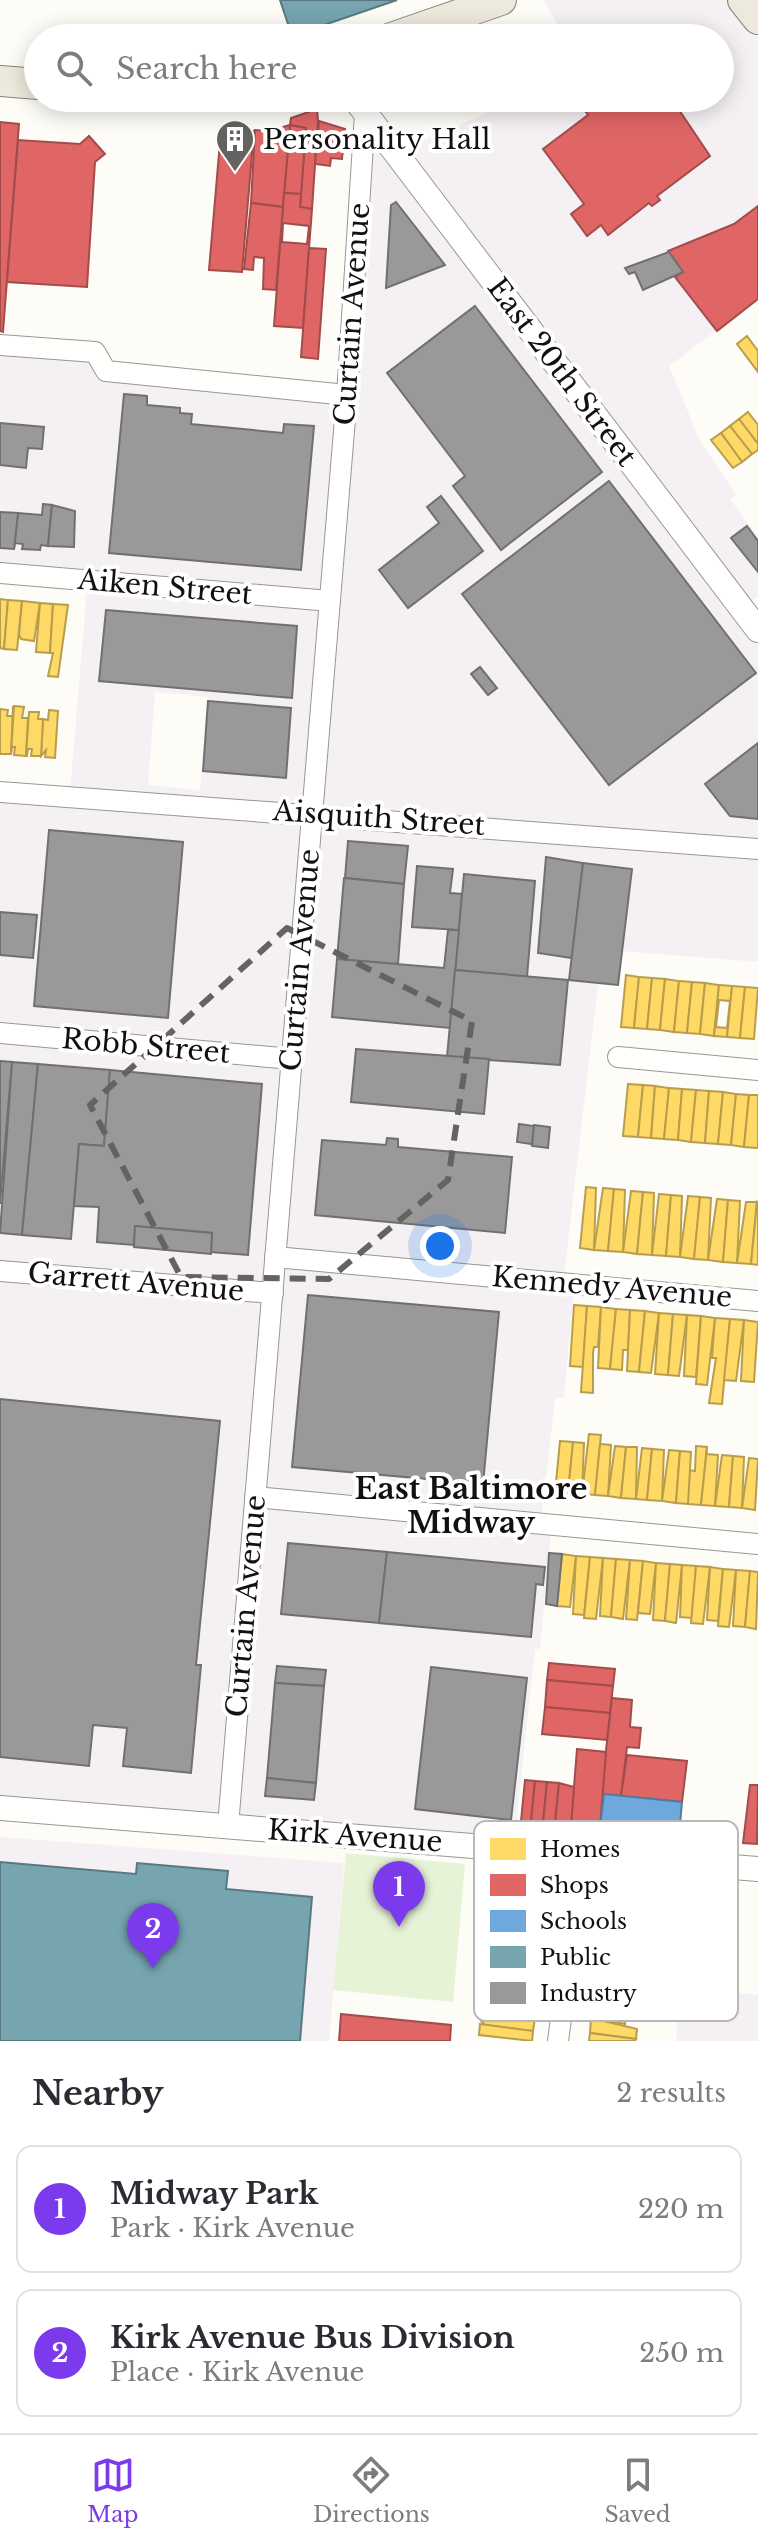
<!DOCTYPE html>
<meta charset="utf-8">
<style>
:root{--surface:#fff;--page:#f7f7f7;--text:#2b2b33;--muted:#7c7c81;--line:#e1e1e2;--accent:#7c3aed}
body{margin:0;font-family:"Libre Baskerville",serif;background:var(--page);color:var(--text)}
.you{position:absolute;left:440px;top:1246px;width:28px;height:28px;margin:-20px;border:6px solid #fff;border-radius:50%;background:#1a73e8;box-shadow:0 0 0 12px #1a73e833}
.badge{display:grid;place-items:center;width:52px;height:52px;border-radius:50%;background:var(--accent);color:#fff;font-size:26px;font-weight:700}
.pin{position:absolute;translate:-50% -66px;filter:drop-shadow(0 2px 4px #0008)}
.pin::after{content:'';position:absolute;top:42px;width:28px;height:24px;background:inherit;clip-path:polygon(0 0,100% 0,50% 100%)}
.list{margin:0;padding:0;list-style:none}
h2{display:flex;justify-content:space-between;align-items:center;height:104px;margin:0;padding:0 32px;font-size:34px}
h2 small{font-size:26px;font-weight:400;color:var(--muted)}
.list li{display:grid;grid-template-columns:52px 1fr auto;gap:24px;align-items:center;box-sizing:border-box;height:128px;margin:0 16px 16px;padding:0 16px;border:2px solid var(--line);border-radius:16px}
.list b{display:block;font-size:30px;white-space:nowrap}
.list p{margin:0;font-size:26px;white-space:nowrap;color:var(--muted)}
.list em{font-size:26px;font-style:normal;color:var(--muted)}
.icon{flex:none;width:44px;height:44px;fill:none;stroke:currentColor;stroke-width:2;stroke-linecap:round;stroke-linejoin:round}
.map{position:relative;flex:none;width:758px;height:2041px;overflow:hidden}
.search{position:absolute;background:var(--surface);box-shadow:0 4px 20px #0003;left:24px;right:24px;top:24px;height:88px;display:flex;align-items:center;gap:20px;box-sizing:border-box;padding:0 28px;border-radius:44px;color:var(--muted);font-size:30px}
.sheet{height:392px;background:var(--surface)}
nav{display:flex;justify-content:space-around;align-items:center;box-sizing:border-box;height:112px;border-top:2px solid var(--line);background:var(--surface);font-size:22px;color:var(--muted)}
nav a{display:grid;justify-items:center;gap:4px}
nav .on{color:var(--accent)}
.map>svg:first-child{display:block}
</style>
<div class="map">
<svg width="758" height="2041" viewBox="0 0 758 2041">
<rect width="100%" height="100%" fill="#fdfcf7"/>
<g fill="#f5f0f3" fill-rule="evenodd">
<path d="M543 0H742L758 21V299L669 366 700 441 736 495 730 499 758 537V596L744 606 758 623V962L622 951 616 985 598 984 564 1276 575 1277 564 1398H555L541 1522 552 1523 540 1649H535L514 1844 0 1809V789L70 792 88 577 0 570V342L88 349 105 366 348 390 363 188 373 154 426 139 494 110 491 98H720V38H528L559 27ZM155 692 208 697 200 790 148 785Z"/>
<polygon points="0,1837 344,1863 329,2041 0,2041"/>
<polygon points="681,1988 758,1995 758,2041 676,2041"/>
</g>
<polygon fill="#e7f3d7" points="346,1853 465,1864 453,2002 333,1990"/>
<g fill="#ffd966" stroke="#b89d4c" stroke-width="2" fill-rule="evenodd">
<polygon points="747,336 758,351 758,372 737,344"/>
<polygon points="748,412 758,425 758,444 739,419"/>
<polygon points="739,419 758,444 758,450 752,454 730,426"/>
<polygon points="730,426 752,454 742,462 721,433"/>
<polygon points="721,433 742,462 733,468 711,440"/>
<polygon points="0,599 8,600 4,649 0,648"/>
<polygon points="8,600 22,601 17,650 4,649"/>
<polygon points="22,601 40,603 34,641 21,639 19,635"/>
<polygon points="40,603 53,604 50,653 36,652"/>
<polygon points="53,604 68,605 58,677 48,676 53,653 50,653"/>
<polygon points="13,706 11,754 0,754 0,709 8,710 7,716 13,716"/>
<polygon points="14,706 24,707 22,718 28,718 26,756 14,755 15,747 12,747 11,755"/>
<polygon points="49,710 58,711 55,758 45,757 46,750 41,756 43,719 48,720"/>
<polygon points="29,712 39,712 38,719 43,719 41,756 31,756 32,749 28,749 27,756 26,756"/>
<polygon points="626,975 639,977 634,1028 621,1027"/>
<polygon points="639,977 652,978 647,1029 634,1028"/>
<polygon points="652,978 665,979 660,1030 647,1029"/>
<polygon points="665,979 679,981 674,1032 660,1030"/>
<polygon points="679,981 692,982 687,1033 674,1032"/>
<polygon points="692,982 705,983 700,1034 687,1033"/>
<polygon points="705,983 719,985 714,1036 700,1034"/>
<path d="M719 985 732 986 727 1037 714 1036ZM719 1000 730 1001 727 1028 716 1027Z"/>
<polygon points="732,986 745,987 740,1038 727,1037"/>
<polygon points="745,987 758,988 754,1039 740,1038"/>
<polygon points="628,1084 643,1085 638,1137 623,1136"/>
<polygon points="643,1085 655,1086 651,1138 638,1137"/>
<polygon points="655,1086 669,1088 664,1139 651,1138"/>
<polygon points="669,1088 682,1089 678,1140 664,1139"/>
<polygon points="682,1089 696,1090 691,1142 678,1140"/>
<polygon points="696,1090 709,1091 705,1143 691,1142"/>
<polygon points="709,1091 723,1092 718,1144 705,1143"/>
<polygon points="723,1092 736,1094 731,1145 718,1144"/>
<polygon points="736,1094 749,1095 744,1147 731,1145"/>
<polygon points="749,1095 758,1095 758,1148 744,1147"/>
<polygon points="586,1187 596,1188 594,1250 580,1248"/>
<polygon points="603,1188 614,1189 608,1251 594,1250"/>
<polygon points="614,1189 625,1190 623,1252 608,1251"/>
<polygon points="631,1191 643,1192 637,1254 623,1252"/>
<polygon points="643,1192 654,1193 652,1255 637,1254"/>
<polygon points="659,1194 671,1195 666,1256 652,1255"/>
<polygon points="671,1195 682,1196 680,1257 666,1256"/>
<polygon points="688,1196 700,1197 694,1259 680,1257"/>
<polygon points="700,1197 711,1198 708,1260 694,1259"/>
<polygon points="717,1199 728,1200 723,1262 708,1260"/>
<polygon points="728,1200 740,1201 737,1263 723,1262"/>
<polygon points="746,1202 757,1202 751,1264 737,1263"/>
<polygon points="757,1202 758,1203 758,1265 751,1264"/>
<polygon points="574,1305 587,1306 583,1367 570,1366"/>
<polygon points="587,1306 601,1307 598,1347 594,1347 593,1353 593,1393 581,1392"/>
<polygon points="601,1307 616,1309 610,1369 598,1368"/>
<polygon points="616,1309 630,1310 628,1350 623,1350 622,1370 610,1369"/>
<polygon points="630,1310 645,1311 639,1372 627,1371"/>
<polygon points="645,1311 659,1313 651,1373 639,1372"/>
<polygon points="659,1313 673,1314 668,1375 655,1374"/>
<polygon points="673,1314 687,1315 679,1376 668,1375"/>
<polygon points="687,1315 701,1316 696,1377 684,1376"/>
<polygon points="701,1316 715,1318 707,1385 696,1384"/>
<polygon points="715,1318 730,1319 722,1404 709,1403 716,1358 712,1358"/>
<polygon points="730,1319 744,1320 736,1381 724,1380"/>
<polygon points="744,1320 758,1322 754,1382 741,1381"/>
<polygon points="589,1434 601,1435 595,1495 582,1494"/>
<polygon points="560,1441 573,1442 568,1493 555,1492"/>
<polygon points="573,1442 584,1443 582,1494 568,1493"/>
<polygon points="600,1444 611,1445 608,1496 595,1495"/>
<polygon points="615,1446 626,1447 621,1498 608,1496"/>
<polygon points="696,1446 707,1447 701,1505 688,1504 688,1470 695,1471"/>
<polygon points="626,1447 637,1447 636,1499 621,1498"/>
<polygon points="707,1447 706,1454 718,1455 715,1506 701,1505"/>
<polygon points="642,1448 652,1449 647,1500 636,1499"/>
<polygon points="652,1449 664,1450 662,1501 647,1500"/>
<polygon points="669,1450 680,1451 676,1503 662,1501"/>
<polygon points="680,1451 691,1452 688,1504 676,1503"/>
<polygon points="722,1455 733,1456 729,1507 715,1506"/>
<polygon points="733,1456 744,1457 742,1508 729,1507"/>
<polygon points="749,1458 758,1459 755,1510 742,1508"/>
<polygon points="562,1554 576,1556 570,1607 557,1606"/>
<polygon points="576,1556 590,1557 584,1615 573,1614"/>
<polygon points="590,1557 603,1558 596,1619 584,1618"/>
<polygon points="603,1558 616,1559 611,1617 600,1616"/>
<polygon points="616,1559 630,1560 623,1619 611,1617"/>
<polygon points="630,1560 643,1561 637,1620 626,1619"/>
<polygon points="643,1561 656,1563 650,1614 638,1613"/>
<polygon points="656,1563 670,1564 665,1621 653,1620"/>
<polygon points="670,1564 682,1565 676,1623 665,1621"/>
<polygon points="682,1565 696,1566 692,1618 680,1617"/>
<polygon points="696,1566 710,1567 703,1624 691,1623"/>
<polygon points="710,1567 723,1569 718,1621 707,1620"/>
<polygon points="723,1569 736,1570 729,1627 718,1626"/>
<polygon points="736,1570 750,1571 745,1627 733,1626"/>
<polygon points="750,1571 758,1572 756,1629 745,1627"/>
<polygon points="593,2005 640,2010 638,2021 625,2019 625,2024 591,2018"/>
<polygon points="482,2011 535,2018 533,2031 485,2025 481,2021"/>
<polygon points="591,2018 637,2029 636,2039 590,2033"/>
<polygon points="480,2024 533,2031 532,2041 479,2035"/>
<polygon points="590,2033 636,2039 635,2041 589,2041"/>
</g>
<g fill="#e06666" stroke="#a24c4c" stroke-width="2" fill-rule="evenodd">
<polygon points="396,98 432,98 434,103 425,106 423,100 400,108"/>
<polygon points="602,98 671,98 710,156 657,196 660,200 652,206 649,203 608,235 601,225 587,236 571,214 584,204 543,149 588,115 585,111"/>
<polygon points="317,109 318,120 312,209 300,207 306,128 290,125 291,118"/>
<polygon points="319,121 345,129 342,159 331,158 330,166 315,164"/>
<polygon points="0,122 19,124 3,332 0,331"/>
<polygon points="290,125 306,128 301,194 284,193"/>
<polygon points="290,125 283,207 251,203 255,130 270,131"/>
<polygon points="254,131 242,272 209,270 220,142"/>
<polygon points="89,136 105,154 95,162 87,287 7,282 18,140 80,144"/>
<path d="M284 193 301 194 300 207 312 209 303 328 274 326ZM283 223 309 226 307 244 282 242Z"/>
<polygon points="251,203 283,207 276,290 263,289 264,258 254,257 253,270 244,269"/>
<polygon points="758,206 758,299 717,331 675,277 683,272 668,251 734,224"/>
<polygon points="309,248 326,249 318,359 301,357"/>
<polygon points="549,1663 615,1669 613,1686 547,1680"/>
<polygon points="547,1680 613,1686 610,1713 545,1707"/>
<polygon points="612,1698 632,1700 630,1727 641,1728 639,1748 627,1747 621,1796 601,1794"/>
<polygon points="545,1707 610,1713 607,1740 542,1734"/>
<polygon points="577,1749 606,1752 600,1827 571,1824"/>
<polygon points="627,1755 687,1761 682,1802 621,1796"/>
<polygon points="525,1780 535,1781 531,1822 521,1821"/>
<polygon points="535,1781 547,1782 543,1823 531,1822"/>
<polygon points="547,1782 559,1783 555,1824 543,1823"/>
<polygon points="559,1783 574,1787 571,1826 555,1824"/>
<polygon points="750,1785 758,1785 757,1844 743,1843"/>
<polygon points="341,2014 451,2025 450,2041 339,2041"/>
</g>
<polygon fill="#6fa8dc" stroke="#537b9f" stroke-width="2" points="604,1794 682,1802 679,1835 600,1827"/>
<g fill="#76a5af" stroke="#587980" stroke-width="2">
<polygon points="280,0 397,0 292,36"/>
<polygon points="0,1862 136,1874 137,1863 228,1871 226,1889 312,1897 300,2041 0,2041"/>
</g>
<g fill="#999" stroke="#707070" stroke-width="2">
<polygon points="396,202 445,265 386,288 391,205"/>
<polygon points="669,252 683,272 643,290 635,272 629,274 625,268"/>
<polygon points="475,306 602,472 501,550 453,486 465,476 387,373"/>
<polygon points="124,394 147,396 147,405 180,408 180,413 192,414 191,424 283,433 284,424 314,426 301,570 109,553"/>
<polygon points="0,423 44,427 42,449 28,448 26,468 0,465"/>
<polygon points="609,481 756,673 609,785 462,594"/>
<polygon points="441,496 483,551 408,608 379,570 439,523 427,507"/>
<polygon points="43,504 52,505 48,546 41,545 40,550 22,549 23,544 15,543 14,549 18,513 42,515"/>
<polygon points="52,505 75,511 74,547 48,546"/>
<polygon points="0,512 18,513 14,549 0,548"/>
<polygon points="747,526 758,541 758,572 731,538"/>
<polygon points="106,610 297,626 292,698 99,681"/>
<polygon points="480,667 497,688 488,695 471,674"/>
<polygon points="208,701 291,708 286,778 203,771"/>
<polygon points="758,743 758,819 730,816 705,784"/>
<polygon points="49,830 183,842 168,1018 34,1006"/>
<polygon points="348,841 408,846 404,884 345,878"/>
<polygon points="546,857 583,863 572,958 538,953"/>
<polygon points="583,863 632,869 618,985 569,980"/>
<polygon points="417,866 453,869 450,893 462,894 459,930 412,927"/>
<polygon points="464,874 535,881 527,977 455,970"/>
<polygon points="344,878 404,884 398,964 337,959"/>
<polygon points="0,912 37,915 33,958 0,955"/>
<polygon points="448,930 459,930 450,1028 332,1017 337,959 444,968"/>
<polygon points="455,970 568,980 560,1065 447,1057"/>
<polygon points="356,1049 489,1059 484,1114 351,1102"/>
<polygon points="0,1061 12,1062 0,1204"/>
<polygon points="12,1062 38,1064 22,1235 0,1233"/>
<polygon points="38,1064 110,1070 104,1146 79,1144 71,1239 22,1235"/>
<polygon points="110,1070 262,1084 248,1255 211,1252 212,1233 135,1226 134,1245 97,1242 99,1207 74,1206 79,1144 104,1146"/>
<polygon points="519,1124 534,1126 532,1144 517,1142"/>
<polygon points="534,1125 550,1127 548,1148 532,1146"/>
<polygon points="387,1138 398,1139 398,1147 512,1157 505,1233 315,1215 322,1140 386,1145"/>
<polygon points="135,1226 212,1233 211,1254 134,1247"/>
<polygon points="308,1295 499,1312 483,1484 292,1467"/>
<polygon points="0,1399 220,1421 196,1665 201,1665 191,1773 123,1766 127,1728 93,1725 89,1766 0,1757"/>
<polygon points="288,1543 387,1552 379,1623 281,1614"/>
<polygon points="387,1552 545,1567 543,1585 536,1584 531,1637 379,1623"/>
<polygon points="549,1553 562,1554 557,1606 546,1604"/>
<polygon points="277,1666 326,1670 324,1686 275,1683"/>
<polygon points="431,1667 527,1678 511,1820 415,1809"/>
<polygon points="275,1683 324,1686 316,1783 267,1778"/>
<polygon points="267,1778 316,1783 314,1800 265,1796"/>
</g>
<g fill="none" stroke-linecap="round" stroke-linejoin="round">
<defs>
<g id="minor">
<polyline points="0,345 95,352 106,371 347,395"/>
<polyline points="0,573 330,601"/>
<polyline points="0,792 758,849"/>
<polyline points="0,1033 292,1059"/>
<polyline points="618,1057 758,1070"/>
<polyline points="275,1257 758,1301"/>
<polyline points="0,1271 273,1293"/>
<polyline points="255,1497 758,1544"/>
<polyline points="228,1826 347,395 365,113"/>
<polyline points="558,2041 583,1855"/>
</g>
<g id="tertiary">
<polyline points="354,98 758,630"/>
<polyline points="0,1808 758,1869"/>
</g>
<g id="primary">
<polyline points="743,0 758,19"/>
<polyline points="391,38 501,0"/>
<polyline points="0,81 38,84"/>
</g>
</defs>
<use href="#minor" stroke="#979795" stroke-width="22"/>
<use href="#tertiary" stroke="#979795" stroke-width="26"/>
<use href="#primary" stroke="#858482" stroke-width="32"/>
<use href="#minor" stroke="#fffffe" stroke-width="20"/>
<use href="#tertiary" stroke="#fffffe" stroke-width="24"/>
<use href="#primary" stroke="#ede9dc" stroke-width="30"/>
</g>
<path fill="none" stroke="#646362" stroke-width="6" stroke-dasharray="16 10" stroke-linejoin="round" d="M287 928 472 1021 448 1180 329 1279 181 1277 90 1105Z"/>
<defs>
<symbol id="building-pin" viewBox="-11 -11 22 30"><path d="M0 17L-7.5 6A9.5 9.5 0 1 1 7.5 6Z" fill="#646362" stroke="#fff"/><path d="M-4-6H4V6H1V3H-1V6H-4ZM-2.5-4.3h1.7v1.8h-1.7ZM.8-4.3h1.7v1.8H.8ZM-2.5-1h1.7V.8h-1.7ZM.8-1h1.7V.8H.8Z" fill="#fff"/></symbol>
</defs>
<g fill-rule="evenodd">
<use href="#building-pin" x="213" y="117" width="44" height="60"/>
</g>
<g text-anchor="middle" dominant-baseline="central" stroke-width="8" stroke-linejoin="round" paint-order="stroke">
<g font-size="28" fill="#111" stroke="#fff" text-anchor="start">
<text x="263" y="139">Personality Hall</text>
</g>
<g font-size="28" fill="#111" stroke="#fff">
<text transform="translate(352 314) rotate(-86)">Curtain Avenue</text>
<text transform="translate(562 372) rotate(53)">East 20th Street</text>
<text transform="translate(165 587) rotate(5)">Aiken Street</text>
<text transform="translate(379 818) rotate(4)">Aisquith Street</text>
<text transform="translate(300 960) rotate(-85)">Curtain Avenue</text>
<text transform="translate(146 1046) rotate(5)">Robb Street</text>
<text transform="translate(136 1282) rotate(5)">Garrett Avenue</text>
<text transform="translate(612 1287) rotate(5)">Kennedy Avenue</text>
<text transform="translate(246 1606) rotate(-85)">Curtain Avenue</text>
<text transform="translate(355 1836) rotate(4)">Kirk Avenue</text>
</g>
<g font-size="30" font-weight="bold" fill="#111" stroke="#fff">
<text x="471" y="1488">East Baltimore<tspan x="471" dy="34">Midway</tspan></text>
</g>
</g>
<rect x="474" y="1821" width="264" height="200" rx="12" fill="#fff" stroke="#b8b8b8" stroke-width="2"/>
<rect x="490" y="1838" width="36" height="22" fill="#ffd966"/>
<rect x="490" y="1874" width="36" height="22" fill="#e06666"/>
<rect x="490" y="1910" width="36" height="22" fill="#6fa8dc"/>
<rect x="490" y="1946" width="36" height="22" fill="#76a5af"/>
<rect x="490" y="1982" width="36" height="22" fill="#999"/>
<g font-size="22" fill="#111">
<text x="540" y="1857">Homes</text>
<text x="540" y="1893">Shops</text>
<text x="540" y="1929">Schools</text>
<text x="540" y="1965">Public</text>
<text x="540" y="2001">Industry</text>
</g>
</svg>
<div class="you"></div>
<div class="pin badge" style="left:399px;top:1927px">1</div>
<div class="pin badge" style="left:153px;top:1969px">2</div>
<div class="search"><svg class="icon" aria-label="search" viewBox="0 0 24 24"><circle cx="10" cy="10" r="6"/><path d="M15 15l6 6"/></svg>Search here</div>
</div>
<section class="sheet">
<h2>Nearby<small>2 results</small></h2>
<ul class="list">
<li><span class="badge">1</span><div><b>Midway Park</b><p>Park · Kirk Avenue</p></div><em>220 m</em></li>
<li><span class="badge">2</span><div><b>Kirk Avenue Bus Division</b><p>Place · Kirk Avenue</p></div><em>250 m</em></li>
</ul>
</section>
<nav>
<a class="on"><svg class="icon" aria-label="map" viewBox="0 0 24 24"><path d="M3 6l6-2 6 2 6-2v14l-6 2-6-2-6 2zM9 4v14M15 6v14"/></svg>Map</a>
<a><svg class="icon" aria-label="directions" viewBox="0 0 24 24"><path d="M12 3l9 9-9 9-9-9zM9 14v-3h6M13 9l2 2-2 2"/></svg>Directions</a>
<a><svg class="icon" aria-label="saved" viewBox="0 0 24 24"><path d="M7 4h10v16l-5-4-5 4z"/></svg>Saved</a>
</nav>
